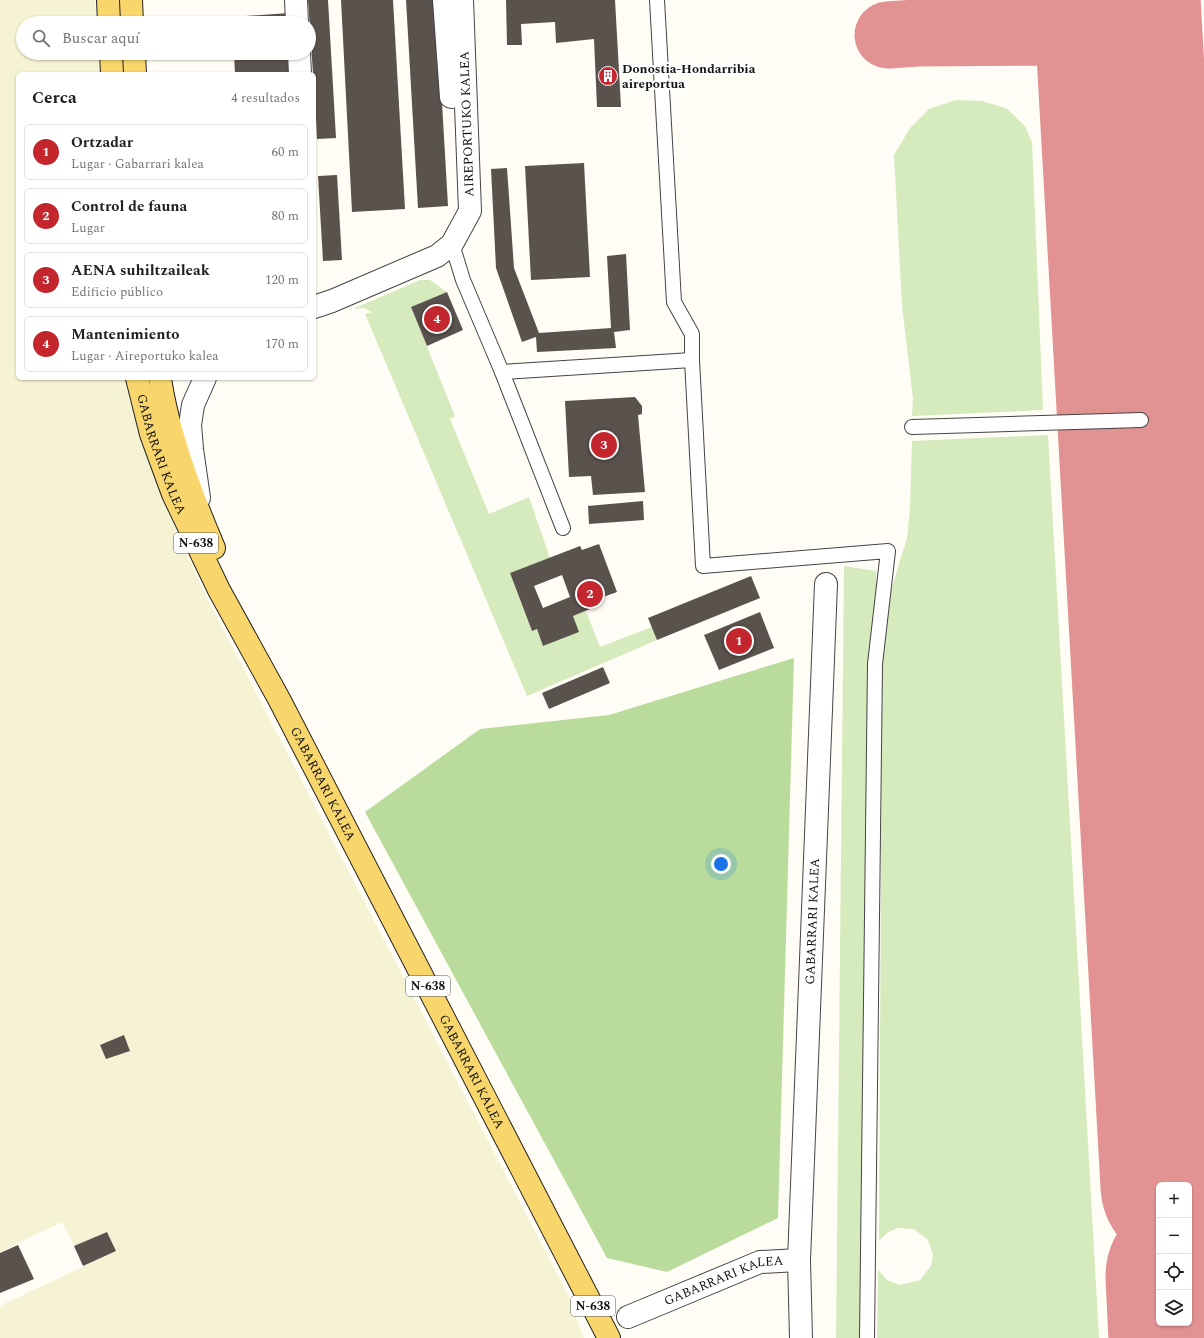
<!DOCTYPE html>
<html lang="es">
<meta charset="utf-8">
<style>
:root{--surface:#fff;--page:#f6f6f6;--text:#202124;--muted:#757577;--line:#e0e0e0;--accent:#c4262e}
body{margin:0;font-family:Spectral,serif;background:var(--page);color:var(--text)}
.controls{position:absolute;right:12px;bottom:12px;display:grid;overflow:hidden;border-radius:6px;box-shadow:0 1px 3px #0004}
.controls button{width:36px;height:36px;display:grid;place-items:center;padding:0;border:0;border-bottom:1px solid var(--line);background:var(--surface);color:var(--text);font:20px sans-serif}
.you{position:absolute;left:721px;top:864px;width:14px;height:14px;margin:-10px;border:3px solid #fff;border-radius:50%;background:#1a73e8;box-shadow:0 0 0 6px #1a73e833}
.badge{display:grid;place-items:center;width:26px;height:26px;border-radius:50%;background:var(--accent);color:#fff;font-size:13px;font-weight:700}
.pin{position:absolute;translate:-50% -50%;border:2px solid #fff;box-shadow:0 1px 4px #0006}
.list{margin:0;padding:0;list-style:none}
h2{display:flex;justify-content:space-between;align-items:center;height:52px;margin:0;padding:0 16px;font-size:17px}
h2 small{font-size:13px;font-weight:400;color:var(--muted)}
.list li{display:grid;grid-template-columns:26px 1fr auto;gap:12px;align-items:center;box-sizing:border-box;height:56px;margin:0 8px 8px;padding:0 8px;border:1px solid var(--line);border-radius:6px}
.list b{display:block;font-size:15px;white-space:nowrap}
.list p{margin:0;font-size:13px;white-space:nowrap;color:var(--muted)}
.list em{font-size:13px;font-style:normal;color:var(--muted)}
.icon{flex:none;width:22px;height:22px;fill:none;stroke:currentColor;stroke-width:2;stroke-linecap:round;stroke-linejoin:round}
.map{position:relative;flex:none;width:1204px;height:1338px;overflow:hidden}
.search{position:absolute;background:var(--surface);box-shadow:0 1px 3px #0004;left:16px;top:16px;width:300px;height:44px;display:flex;align-items:center;gap:10px;box-sizing:border-box;padding:0 14px;border-radius:22px;color:var(--muted);font-size:15px}
.panel{position:absolute;background:var(--surface);box-shadow:0 1px 3px #0004;left:16px;top:72px;width:300px;height:308px;border-radius:6px}
.map>svg:first-child{display:block}
</style>
<div class="map">
<svg width="1204" height="1338" viewBox="0 0 1204 1338">
<rect width="100%" height="100%" fill="#fffdf5"/>
<polygon fill="#f6f3d4" points="0,0 95,0 97,23 23,23 23,53 99,53 100,74 18,74 18,378 125,378 127,391 142,441 164,503 206,596 568,1295 584,1338 0,1338 0,1306 116,1251 107,1232 74,1246 62,1222 0,1252"/>
<g fill="#d5ebbd">
<polygon points="956,100 982,101 1006,108 1025,126 1032,142 1043,410 912,416 913,399 902,306 894,155 910,128 929,109"/>
<polygon points="420,280 430,280 447,292 411,307 455,416 450,419 489,514 529,497 550,558 510,573 532,631 537,629 543,646 579,632 573,616 586,611 600,647 652,627 657,640 527,696 365,314 372,312 364,308 353,309"/>
<polygon points="1048,435 1099,1338 877,1338 878,1270 887,1280 900,1285 920,1280 931,1266 933,1255 928,1240 914,1229 897,1228 887,1233 879,1241 882,666 889,597 907,538 910,509 912,441"/>
<polygon points="844,566 876,571 877,591 868,662 861,1338 836,1338"/>
</g>
<polygon fill="#b9dc9c" points="794,658 778,1218 667,1272 607,1258 365,812 480,729 609,715"/>
<g fill="none" stroke-linecap="round" stroke-linejoin="round">
<path stroke="#e29292" stroke-width="67" d="M888 35 916 33 1052 32C1093 39 1114 59 1123 100"/>
<g stroke="#e29292" stroke-width="167">
<polyline points="1117,0 1184,1185"/>
<polyline points="1189,1276 1192,1338"/>
</g>
</g>
<g fill="#5a524d" fill-rule="evenodd">
<polygon points="308,0 328,0 336,138 317,139 314,74 313,74"/>
<polygon points="341,0 393,0 405,209 352,212"/>
<polygon points="406,0 436,0 448,206 418,208"/>
<polygon points="506,0 615,0 621,107 597,107 594,39 556,43 555,22 521,24 522,45 507,45"/>
<polygon points="289,13 290,23 232,23 232,17"/>
<polygon points="234,53 292,53 293,74 235,74"/>
<polygon points="584,163 590,277 531,280 525,166"/>
<polygon points="507,168 514,268 539,333 611,328 607,256 626,254 630,330 614,332 616,348 537,352 536,337 522,342 496,268 491,169"/>
<polygon points="337,175 342,260 323,261 318,176"/>
<polygon points="447,292 463,330 427,346 411,307"/>
<polygon points="635,397 642,406 642,414 638,415 645,492 593,495 591,476 569,477 565,401"/>
<polygon points="643,501 644,520 589,524 588,506"/>
<path d="M599 544 617 592 592 601 595 607 573 616 579 632 543 646 537 629 532 631 510 573 580 546 582 550ZM562 575 570 597 543 608 534 586Z"/>
<polygon points="751,576 760,598 657,640 648,618"/>
<polygon points="760,612 774,648 719,670 704,635"/>
<polygon points="603,667 610,683 549,709 542,693"/>
<polygon points="124,1035 130,1051 106,1059 100,1045"/>
<polygon points="107,1232 116,1251 83,1266 74,1246"/>
<polygon points="18,1245 34,1279 0,1293 0,1253"/>
</g>
<g fill="none" stroke-linecap="round" stroke-linejoin="round">
<defs>
<g id="lane">
<polyline points="657,0 674,302 692,334 692,360 703,566 888,551 875,664 867,1338"/>
<polyline points="452,244 463,280 502,372 563,528"/>
<polyline points="502,372 692,360"/>
<polyline points="912,427 1141,420"/>
</g>
<g id="street">
<polyline points="296,0 297,23"/>
<polyline points="444,0 451,97"/>
<polyline points="299,53 300,74"/>
<polyline points="314,307 332,301 437,256 452,244 470,211 462,0"/>
<polyline points="199,498 192,449 190,425 193,405 205,378"/>
<path id="s1" d="M628 1317 760 1262 799 1260"/>
<path id="s2" d="M801 1338 799 1260 826 584"/>
</g>
<g id="primary">
<polyline points="108,0 109,23"/>
<polyline points="131,0 132,23"/>
<polyline points="111,53 112,74"/>
<polyline points="134,53 135,74"/>
<path id="s3" d="M137 378 151 434 173 494 219 590 279 699 609 1338"/>
<path d="M160 378C168 434 192 496 214 548"/>
</g>
</defs>
<use href="#lane" stroke="#444" stroke-width="16"/>
<use href="#street" stroke="#444" stroke-width="24"/>
<use href="#primary" stroke="#222" stroke-width="24"/>
<use href="#lane" stroke="#fff" stroke-width="14"/>
<use href="#street" stroke="#fff" stroke-width="22"/>
<use href="#primary" stroke="#f9d66b" stroke-width="22"/>
</g>
<defs>
<symbol id="building-disc" viewBox="-11 -11 22 22"><circle r="9.5" fill="#c4262e" stroke="#fff"/><path d="M-4-6H4V6H1V3H-1V6H-4ZM-2.5-4.3h1.7v1.8h-1.7ZM.8-4.3h1.7v1.8H.8ZM-2.5-1h1.7V.8h-1.7ZM.8-1h1.7V.8H.8Z" fill="#fff"/></symbol>
</defs>
<g fill-rule="evenodd">
<use href="#building-disc" x="597" y="65" width="22" height="22"/>
</g>
<g text-anchor="middle" dominant-baseline="central" stroke-width="4" stroke-linejoin="round" paint-order="stroke">
<g fill="#fff" stroke="#585858" stroke-width="1">
<rect x="174" y="533" width="44" height="20" rx="3"/>
<rect x="406" y="976" width="44" height="20" rx="3"/>
<rect x="571" y="1296" width="44" height="20" rx="3"/>
</g>
<g font-size="12" font-weight="bold" fill="#111">
<text x="196" y="543">N-638</text>
<text x="428" y="986">N-638</text>
<text x="593" y="1306">N-638</text>
</g>
<g font-size="13" font-weight="bold" fill="#111" stroke="#fff" text-anchor="start">
<text x="622" y="69">Donostia-Hondarribia<tspan x="622" dy="15">aireportua</tspan></text>
</g>
<g font-size="13" fill="#111" stroke="#fff">
<text transform="translate(467 124) rotate(-92)">AIREPORTUKO KALEA</text>
<text stroke="none"><textPath href="#s3" startOffset="80">GABARRARI KALEA</textPath></text>
<text stroke="none"><textPath href="#s3" startOffset="448">GABARRARI KALEA</textPath></text>
<text stroke="none"><textPath href="#s2" startOffset="417">GABARRARI KALEA</textPath></text>
<text stroke="none"><textPath href="#s3" startOffset="772">GABARRARI KALEA</textPath></text>
<text stroke="none"><textPath href="#s1" startOffset="103">GABARRARI KALEA</textPath></text>
</g>
</g>
</svg>
<div class="controls">
<button>+</button>
<button>−</button>
<button><svg class="icon" aria-label="locate" viewBox="0 0 24 24"><circle cx="12" cy="12" r="6"/><path d="M12 2v4M12 18v4M2 12h4M18 12h4"/></svg></button>
<button><svg class="icon" aria-label="layers" viewBox="0 0 24 24"><path d="M12 4l9 5-9 5-9-5zM3 14l9 5 9-5"/></svg></button>
</div>
<div class="you"></div>
<div class="pin badge" style="left:739px;top:641px">1</div>
<div class="pin badge" style="left:590px;top:594px">2</div>
<div class="pin badge" style="left:604px;top:445px">3</div>
<div class="pin badge" style="left:437px;top:319px">4</div>
<div class="search"><svg class="icon" aria-label="search" viewBox="0 0 24 24"><circle cx="10" cy="10" r="6"/><path d="M15 15l6 6"/></svg>Buscar aquí</div>
<section class="panel">
<h2>Cerca<small>4 resultados</small></h2>
<ul class="list">
<li><span class="badge">1</span><div><b>Ortzadar</b><p>Lugar · Gabarrari kalea</p></div><em>60 m</em></li>
<li><span class="badge">2</span><div><b>Control de fauna</b><p>Lugar</p></div><em>80 m</em></li>
<li><span class="badge">3</span><div><b>AENA suhiltzaileak</b><p>Edificio público</p></div><em>120 m</em></li>
<li><span class="badge">4</span><div><b>Mantenimiento</b><p>Lugar · Aireportuko kalea</p></div><em>170 m</em></li>
</ul>
</section>
</div>
